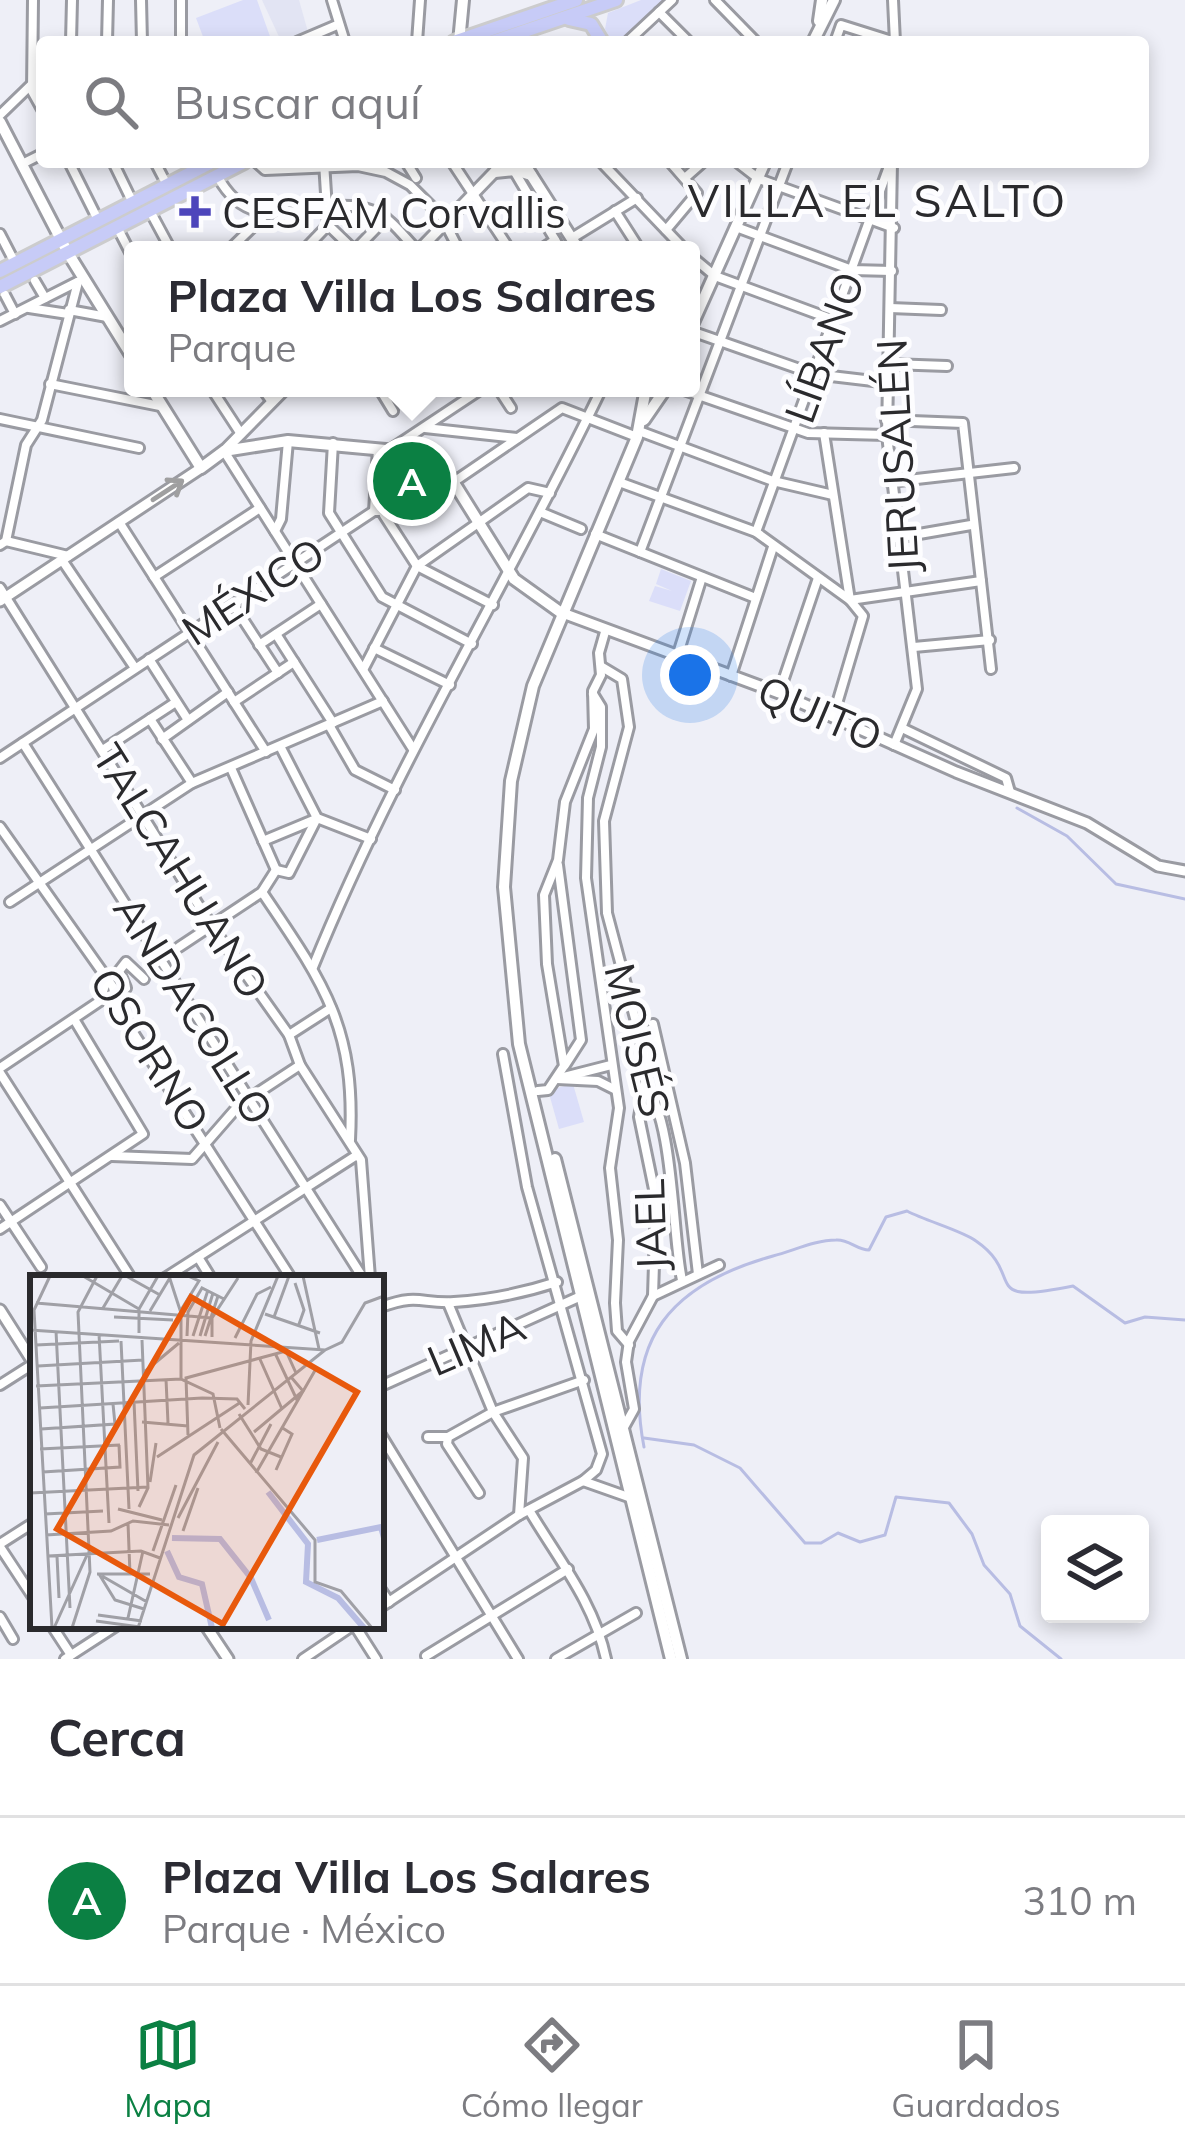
<!DOCTYPE html>
<html lang="es">
<meta charset="utf-8">
<style>
:root{--surface:#fff;--page:#f7f7f7;--text:#2b2b33;--muted:#7c7c81;--line:#e1e1e2;--accent:#0b8043}
body{margin:0;font-family:Mulish,sans-serif;background:var(--page);color:var(--text)}
.controls{position:absolute;right:36px;bottom:36px;display:grid;overflow:hidden;border-radius:12px;box-shadow:0 6px 18px #0003}
.controls button{width:108px;height:108px;display:grid;place-items:center;padding:0;border:0;border-bottom:3px solid var(--line);background:var(--surface);color:var(--text);font:60px sans-serif}
.you{position:absolute;left:690px;top:675px;width:42px;height:42px;margin:-30px;border:9px solid #fff;border-radius:50%;background:#1a73e8;box-shadow:0 0 0 18px #1a73e833}
.badge{display:grid;place-items:center;width:78px;height:78px;border-radius:50%;background:var(--accent);color:#fff;font-size:39px;font-weight:700}
.pin{position:absolute;translate:-50% -50%;border:6px solid #fff;box-shadow:0 3px 12px #0006}
.popup{position:absolute;left:124px;top:241px;width:576px;height:156px;box-sizing:border-box;display:grid;place-content:center;border-radius:12px;background:var(--surface);filter:drop-shadow(0 3px 9px #0005);font-size:39px;white-space:nowrap;color:var(--muted)}
.popup b{font-size:45px;color:var(--text)}
.popup::after{content:'';position:absolute;left:50%;top:100%;margin-left:-24px;border:24px solid transparent;border-top-color:var(--surface)}
.list{margin:0;padding:0;list-style:none}
h2{display:flex;justify-content:space-between;align-items:center;height:156px;margin:0;padding:0 48px;font-size:51px}
h2 small{font-size:39px;font-weight:400;color:var(--muted)}
.list li{display:grid;grid-template-columns:78px 1fr auto;gap:36px;align-items:center;box-sizing:border-box;height:168px;padding:0 48px;border-top:3px solid var(--line)}
.list b{display:block;font-size:45px;white-space:nowrap}
.list p{margin:0;font-size:39px;white-space:nowrap;color:var(--muted)}
.list em{font-size:39px;font-style:normal;color:var(--muted)}
.icon{flex:none;width:66px;height:66px;fill:none;stroke:currentColor;stroke-width:2;stroke-linecap:round;stroke-linejoin:round}
.map{position:relative;flex:none;width:1185px;height:1659px;overflow:hidden}
.search{position:absolute;background:var(--surface);box-shadow:0 6px 18px #0003;left:36px;right:36px;top:36px;height:132px;display:flex;align-items:center;gap:30px;box-sizing:border-box;padding:0 42px;border-radius:12px;color:var(--muted);font-size:45px}
.sheet{height:324px;background:var(--surface)}
nav{display:flex;justify-content:space-around;align-items:center;box-sizing:border-box;height:168px;border-top:3px solid var(--line);background:var(--surface);font-size:33px;color:var(--muted)}
nav a{display:grid;justify-items:center;gap:6px}
nav .on{color:var(--accent)}
.map>svg:first-child{display:block}
</style>
<div class="map">
<svg width="1185" height="1659" viewBox="0 0 1185 1659">
<rect width="100%" height="100%" fill="#eeeff7"/>
<polygon fill="#e2e4f3" points="262,0 299,0 308,32 281,41"/>
<g fill="#dbdef9">
<polygon points="243,0 257,0 272,42 205,42 196,18"/>
<polygon points="641,0 668,0 624,42 612,42 605,29 608,13"/>
<polygon points="388,455 416,458 444,477 442,484 405,509 383,508 379,496"/>
<polygon points="661,569 691,581 680,611 649,601 655,586 672,591 656,584"/>
<polygon points="573,1084 584,1122 559,1129 548,1090"/>
</g>
<g fill="none" stroke-linecap="round" stroke-linejoin="round">
<g stroke="#b8bde3" stroke-width="3">
<polyline points="1017,808 1067,836 1116,884 1185,899"/>
<polyline points="644,1438 694,1445 740,1468 805,1543 821,1543 838,1533 860,1542 885,1535 896,1497 949,1503 972,1534 984,1565 1010,1594 1020,1626 1061,1659"/>
<path d="M644 1447C623 1339 672 1284 773 1256 793 1251 815 1240 836 1240 849 1239 857 1250 869 1250L886 1217 907 1211C926 1221 963 1231 976 1241 1027 1276 976 1306 1073 1286L1125 1323 1145 1317 1185 1320"/>
</g>
<defs>
<g id="minor">
<polyline points="33,0 32,91 42,109"/>
<polyline points="141,0 142,42"/>
<polyline points="181,0 181,42"/>
<polyline points="332,0 345,42"/>
<polyline points="715,0 756,42"/>
<polyline points="893,0 895,42"/>
<polyline points="659,12 689,42"/>
<polyline points="71,42 72,0"/>
<polyline points="107,42 108,0"/>
<polyline points="297,42 337,25"/>
<polyline points="417,42 420,0"/>
<polyline points="627,42 672,0"/>
<polyline points="835,42 841,25 895,42"/>
<polyline points="0,115 33,83 42,81"/>
<polyline points="69,162 98,220"/>
<polyline points="113,162 132,201"/>
<polyline points="155,162 167,185"/>
<polyline points="256,162 265,170 358,166 386,172 410,185 442,217 459,250"/>
<polyline points="324,162 328,225 354,250"/>
<polyline points="406,162 416,178"/>
<polyline points="452,162 510,250"/>
<polyline points="601,162 685,250"/>
<polyline points="737,162 759,179 894,228"/>
<polyline points="892,162 887,435 917,689 894,745"/>
<polyline points="22,164 42,154"/>
<polyline points="513,169 561,250"/>
<path d="M218 177C256 247 316 189 374 211 391 218 404 237 417 250"/>
<polyline points="686,177 703,162"/>
<polyline points="150,211 171,250"/>
<polyline points="615,211 640,250"/>
<polyline points="117,227 133,258"/>
<polyline points="736,227 852,270 892,271"/>
<polyline points="666,230 697,193 670,162"/>
<polyline points="0,234 15,263"/>
<polyline points="572,238 637,198"/>
<polyline points="229,250 266,214"/>
<polyline points="304,250 328,225"/>
<polyline points="355,250 386,218"/>
<polyline points="540,250 555,240"/>
<polyline points="691,256 715,276 834,320"/>
<polyline points="35,281 45,298"/>
<polyline points="5,295 15,314"/>
<polyline points="29,308 68,314"/>
<polyline points="890,308 941,310"/>
<polyline points="69,310 107,317"/>
<polyline points="0,321 77,282"/>
<polyline points="691,331 814,374 890,383"/>
<polyline points="890,364 947,366"/>
<polyline points="50,384 160,406"/>
<polyline points="211,388 241,434"/>
<polyline points="262,388 272,402"/>
<polyline points="379,388 393,411"/>
<polyline points="498,388 511,408"/>
<polyline points="678,388 808,433 887,435"/>
<polyline points="0,419 139,448"/>
<polyline points="886,420 963,423 991,669"/>
<polyline points="425,428 517,438"/>
<polyline points="639,431 773,481 833,495"/>
<polyline points="824,433 850,600 863,616 833,717"/>
<polyline points="333,443 329,513 382,597 472,644"/>
<polyline points="391,449 483,388"/>
<polyline points="224,451 413,749"/>
<polyline points="619,482 756,532 850,600 981,581"/>
<polyline points="890,482 1014,468"/>
<polyline points="374,511 378,449"/>
<polyline points="540,512 581,529"/>
<polyline points="384,515 417,566 493,605"/>
<polyline points="119,522 266,752"/>
<polyline points="275,531 281,519 288,441"/>
<polyline points="756,532 888,169"/>
<polyline points="595,534 753,597"/>
<polyline points="896,538 971,525"/>
<polyline points="6,541 68,556"/>
<polyline points="0,545 6,541 26,445 42,420 78,282"/>
<polyline points="640,552 788,162"/>
<polyline points="62,560 135,668"/>
<polyline points="154,577 260,508"/>
<polyline points="0,588 211,925 289,1035 300,1065 361,1160 370,1278"/>
<polyline points="233,604 278,673"/>
<polyline points="276,634 333,723"/>
<polyline points="259,645 321,604"/>
<polyline points="914,647 990,640"/>
<polyline points="374,648 450,685"/>
<polyline points="677,657 702,577"/>
<polyline points="149,659 188,720"/>
<polyline points="602,667 622,679 629,727 604,821 607,913 648,1067 639,1117 656,1199 653,1296 629,1341 626,1362 634,1409 624,1427"/>
<polyline points="364,668 417,566 528,488 550,493"/>
<polyline points="731,676 773,547"/>
<polyline points="779,693 818,578"/>
<polyline points="593,694 601,707 601,747 588,798 586,878 619,1108 610,1168 618,1240 615,1303 617,1331 629,1345"/>
<polyline points="234,702 294,662"/>
<polyline points="150,719 192,783"/>
<polyline points="329,725 355,770 395,790"/>
<polyline points="904,729 1006,778 1010,792"/>
<polyline points="162,739 228,692"/>
<polyline points="23,743 363,1278"/>
<polyline points="280,746 317,818 371,839"/>
<polyline points="104,749 176,702"/>
<polyline points="0,758 374,511 411,511 562,408 637,437"/>
<polyline points="231,768 276,870"/>
<polyline points="0,827 113,987 118,1009 291,1278"/>
<polyline points="263,841 316,819"/>
<polyline points="558,865 581,1040 565,1065"/>
<polyline points="276,870 289,873 317,818"/>
<path d="M262 892C323 982 356 1027 350 1140"/>
<polyline points="10,902 192,783 383,701"/>
<polyline points="179,947 262,892 276,870"/>
<path d="M313 967C394 767 509 582 602 388"/>
<polyline points="114,993 126,988 119,971 126,962 144,979"/>
<polyline points="653,1024 685,1163 698,1274"/>
<polyline points="289,1035 331,1008"/>
<polyline points="503,1054 527,1187 602,1454 596,1470 583,1481"/>
<polyline points="0,1068 100,1001 106,982"/>
<polyline points="0,1073 131,1278"/>
<polyline points="564,1077 611,1065"/>
<polyline points="557,1079 598,1081 614,1089"/>
<path d="M644 1086C674 1114 672 1236 682 1280"/>
<polyline points="538,1091 548,1090 564,1066 547,964 544,895 558,860 565,802 594,729 593,691 601,675 599,653 605,632"/>
<polyline points="112,1156 192,1159 239,1105 300,1065"/>
<polyline points="0,1205 41,1267"/>
<polyline points="0,1229 143,1134 74,1019"/>
<polyline points="198,1257 211,1278"/>
<polyline points="165,1278 357,1155"/>
<polyline points="653,1296 719,1265"/>
<polyline points="448,1303 493,1412 523,1458 519,1515"/>
<path d="M381 1307C419 1293 421 1304 454 1302 490 1300 523 1293 557 1282"/>
<polyline points="0,1385 33,1364"/>
<polyline points="381,1386 581,1296"/>
<polyline points="381,1435 518,1659"/>
<polyline points="428,1437 448,1437"/>
<polyline points="479,1493 447,1444 448,1437 493,1412 584,1380"/>
<path d="M529 1510C558 1559 594 1602 606 1659"/>
<polyline points="0,1544 33,1523"/>
<polyline points="0,1547 33,1597"/>
<polyline points="381,1590 389,1602"/>
<polyline points="381,1607 519,1515 583,1481 634,1499"/>
<polyline points="0,1617 13,1639"/>
<polyline points="52,1626 71,1655"/>
<polyline points="355,1626 376,1659"/>
<polyline points="426,1656 568,1569"/>
<polyline points="65,1659 116,1626"/>
<polyline points="303,1659 352,1626"/>
<polyline points="556,1659 636,1613"/>
</g>
<g id="tertiary">
<polyline points="419,250 504,162"/>
<polyline points="224,451 286,388"/>
<polyline points="0,601 201,468"/>
<polyline points="560,612 779,693 956,772 1087,823 1158,866 1185,871"/>
<polyline points="0,1310 33,1362"/>
<polyline points="206,1626 228,1659"/>
</g>
<g id="secondary">
<polyline points="819,21 822,0"/>
<polyline points="459,42 463,0"/>
<polyline points="813,42 834,0"/>
<polyline points="0,122 68,253 133,358"/>
<polyline points="523,162 579,250"/>
<polyline points="495,172 515,170 531,175"/>
<polyline points="691,327 765,162"/>
<polyline points="151,388 201,468 224,451 288,441 418,453 449,475 514,579 560,612"/>
<polyline points="646,388 637,437 533,686 511,781 504,887 519,1044 671,1659"/>
<polyline points="644,420 666,388"/>
<polyline points="555,1159 681,1659"/>
</g>
<g id="trunk">
<polyline points="569,19 591,24 602,42"/>
<polyline points="454,42 576,0"/>
<polyline points="492,42 616,0"/>
<polyline points="0,271 212,162"/>
<polyline points="0,287 244,162"/>
</g>
</defs>
<use href="#minor" stroke="#9a9ba2" stroke-width="14"/>
<use href="#tertiary" stroke="#9a9ba2" stroke-width="15"/>
<use href="#secondary" stroke="#9a9ba2" stroke-width="16"/>
<use href="#trunk" stroke="#cccccd" stroke-width="18"/>
<use href="#minor" stroke="#fff" stroke-width="8"/>
<use href="#tertiary" stroke="#fff" stroke-width="9"/>
<use href="#secondary" stroke="#fff" stroke-width="10"/>
<use href="#trunk" stroke="#c7cbf7" stroke-width="12"/>
</g>
<defs><path id="oneway-shaft" d="M-6 0H5M1.5-3L5.5 0L1.5 3" fill="none" stroke-width="1.6" stroke-linecap="round" stroke-linejoin="round" transform="scale(3)"/></defs>
<use stroke="#9f9fa0" href="#oneway-shaft" transform="translate(168 490) rotate(-33)"/>
<path fill="#4d45bb" stroke="#fdfdff" stroke-width="4.5" d="M189 194h12v12h12v12h-12v12h-12v-12h-12v-12h12z"/>
<g text-anchor="middle" dominant-baseline="central" stroke-width="10" stroke-linejoin="round" paint-order="stroke">
<g font-size="42" fill="#2a2a2d" stroke="#fdfdff" text-anchor="start">
<text x="222" y="212">CESFAM Corvallis</text>
</g>
<g font-size="42" fill="#2a2a2d" stroke="#fdfdff">
<text transform="translate(824 347) rotate(-70)">LÍBANO</text>
<text transform="translate(897 456) rotate(-93)">JERUSALÉN</text>
<text transform="translate(253 591) rotate(-33)">MÉXICO</text>
<text transform="translate(820 713) rotate(23)">QUITO</text>
<text transform="translate(181 871) rotate(58)">TALCAHUANO</text>
<text transform="translate(194 1010) rotate(58)">ANDACOLLO</text>
<text transform="translate(638 1040) rotate(76)">MOISÉS</text>
<text transform="translate(150 1050) rotate(58)">OSORNO</text>
<text transform="translate(650 1225) rotate(-92)">JAEL</text>
<text transform="translate(476 1343) rotate(-23)">LIMA</text>
</g>
<g font-size="45" letter-spacing="3" fill="#2a2a2d" stroke="#fdfdff">
<text x="878" y="200">VILLA EL SALTO</text>
</g>
</g>
<g transform="translate(30 1275)">
<rect width="354" height="354" fill="#eeeff7"/>
<path fill="none" stroke="#b8bde3" stroke-width="6" d="M238 217 278 269 276 307 308 323 334 353M142 263 190 264 221 303 239 345M287 265 351 252 354 263M137 276 149 302 172 309 182 353"/>
<path fill="none" stroke="#a0a0a6" stroke-width="3" d="M20 1 4 35 22 353M53 1 109 34V58M96 1 130 20M139 1 151 38V104L183 119 190 153M273 1 289 74M265 8 274 35 268 52M6 28 182 43M73 33 92 1M109 34 128 1M151 35 169 6 158 1M120 36 141 1M235 39 290 58M84 42 143 45M244 42 259 1M0 55 295 75 312 67 335 28 354 21M26 56 40 333M69 59 79 248M157 61 158 37 172 13 194 24M163 61 178 15M170 61 183 18M175 61 188 21M182 62V43L208 3M205 63 227 19 241 12M91 66 99 234M6 70 89 66M245 78 267 125M229 82 252 134M8 91 113 85M113 98 149 68M136 104 138 148M6 111 151 104M104 127 108 216M218 130 221 66 248 1M10 133 172 123 207 124 215 134M209 139 231 174 251 182M112 147 158 151M11 154 85 149 83 129M191 154 285 265V307L311 316 342 353M224 157 273 116 261 102M158 160 156 103 256 76 266 98M10 174 90 170M127 182 211 127M220 189 241 149M246 195 262 159 251 152M13 197 90 192 89 170M226 198 287 92M120 207 126 168M0 218 118 212M109 232 118 213 112 65M88 234 132 245M15 239 73 236M148 243 188 167M98 248 100 299M153 256 168 213M16 260 81 256 103 246 139 250M123 276 146 210M18 281 111 276 130 283M27 281 29 323M67 299H120M69 299 85 325 114 334M72 301 117 327M68 340 112 346M98 343 113 276M66 346 110 352M24 353 57 280M42 353 60 297 48 37 67 1M108 353 164 180 295 75"/>
<path fill="#e8590c" fill-opacity="0.15" stroke="#e8590c" stroke-width="6" d="M161 22 327 117 193 349 27 254Z"/>
<rect width="354" height="354" fill="none" stroke="#2a2a2d" stroke-width="6"/>
</g>
</svg>
<div class="controls">
<button><svg class="icon" aria-label="layers" viewBox="0 0 24 24"><path d="M12 4l9 5-9 5-9-5zM3 14l9 5 9-5"/></svg></button>
</div>
<div class="you"></div>
<div class="pin badge" style="left:412px;top:481px">A</div>
<div class="popup"><b>Plaza Villa Los Salares</b>Parque</div>
<div class="search"><svg class="icon" aria-label="search" viewBox="0 0 24 24"><circle cx="10" cy="10" r="6"/><path d="M15 15l6 6"/></svg>Buscar aquí</div>
</div>
<section class="sheet">
<h2>Cerca<small></small></h2>
<ul class="list">
<li><span class="badge">A</span><div><b>Plaza Villa Los Salares</b><p>Parque · México</p></div><em>310 m</em></li>
</ul>
</section>
<nav>
<a class="on"><svg class="icon" aria-label="map" viewBox="0 0 24 24"><path d="M3 6l6-2 6 2 6-2v14l-6 2-6-2-6 2zM9 4v14M15 6v14"/></svg>Mapa</a>
<a><svg class="icon" aria-label="directions" viewBox="0 0 24 24"><path d="M12 3l9 9-9 9-9-9zM9 14v-3h6M13 9l2 2-2 2"/></svg>Cómo llegar</a>
<a><svg class="icon" aria-label="saved" viewBox="0 0 24 24"><path d="M7 4h10v16l-5-4-5 4z"/></svg>Guardados</a>
</nav>
